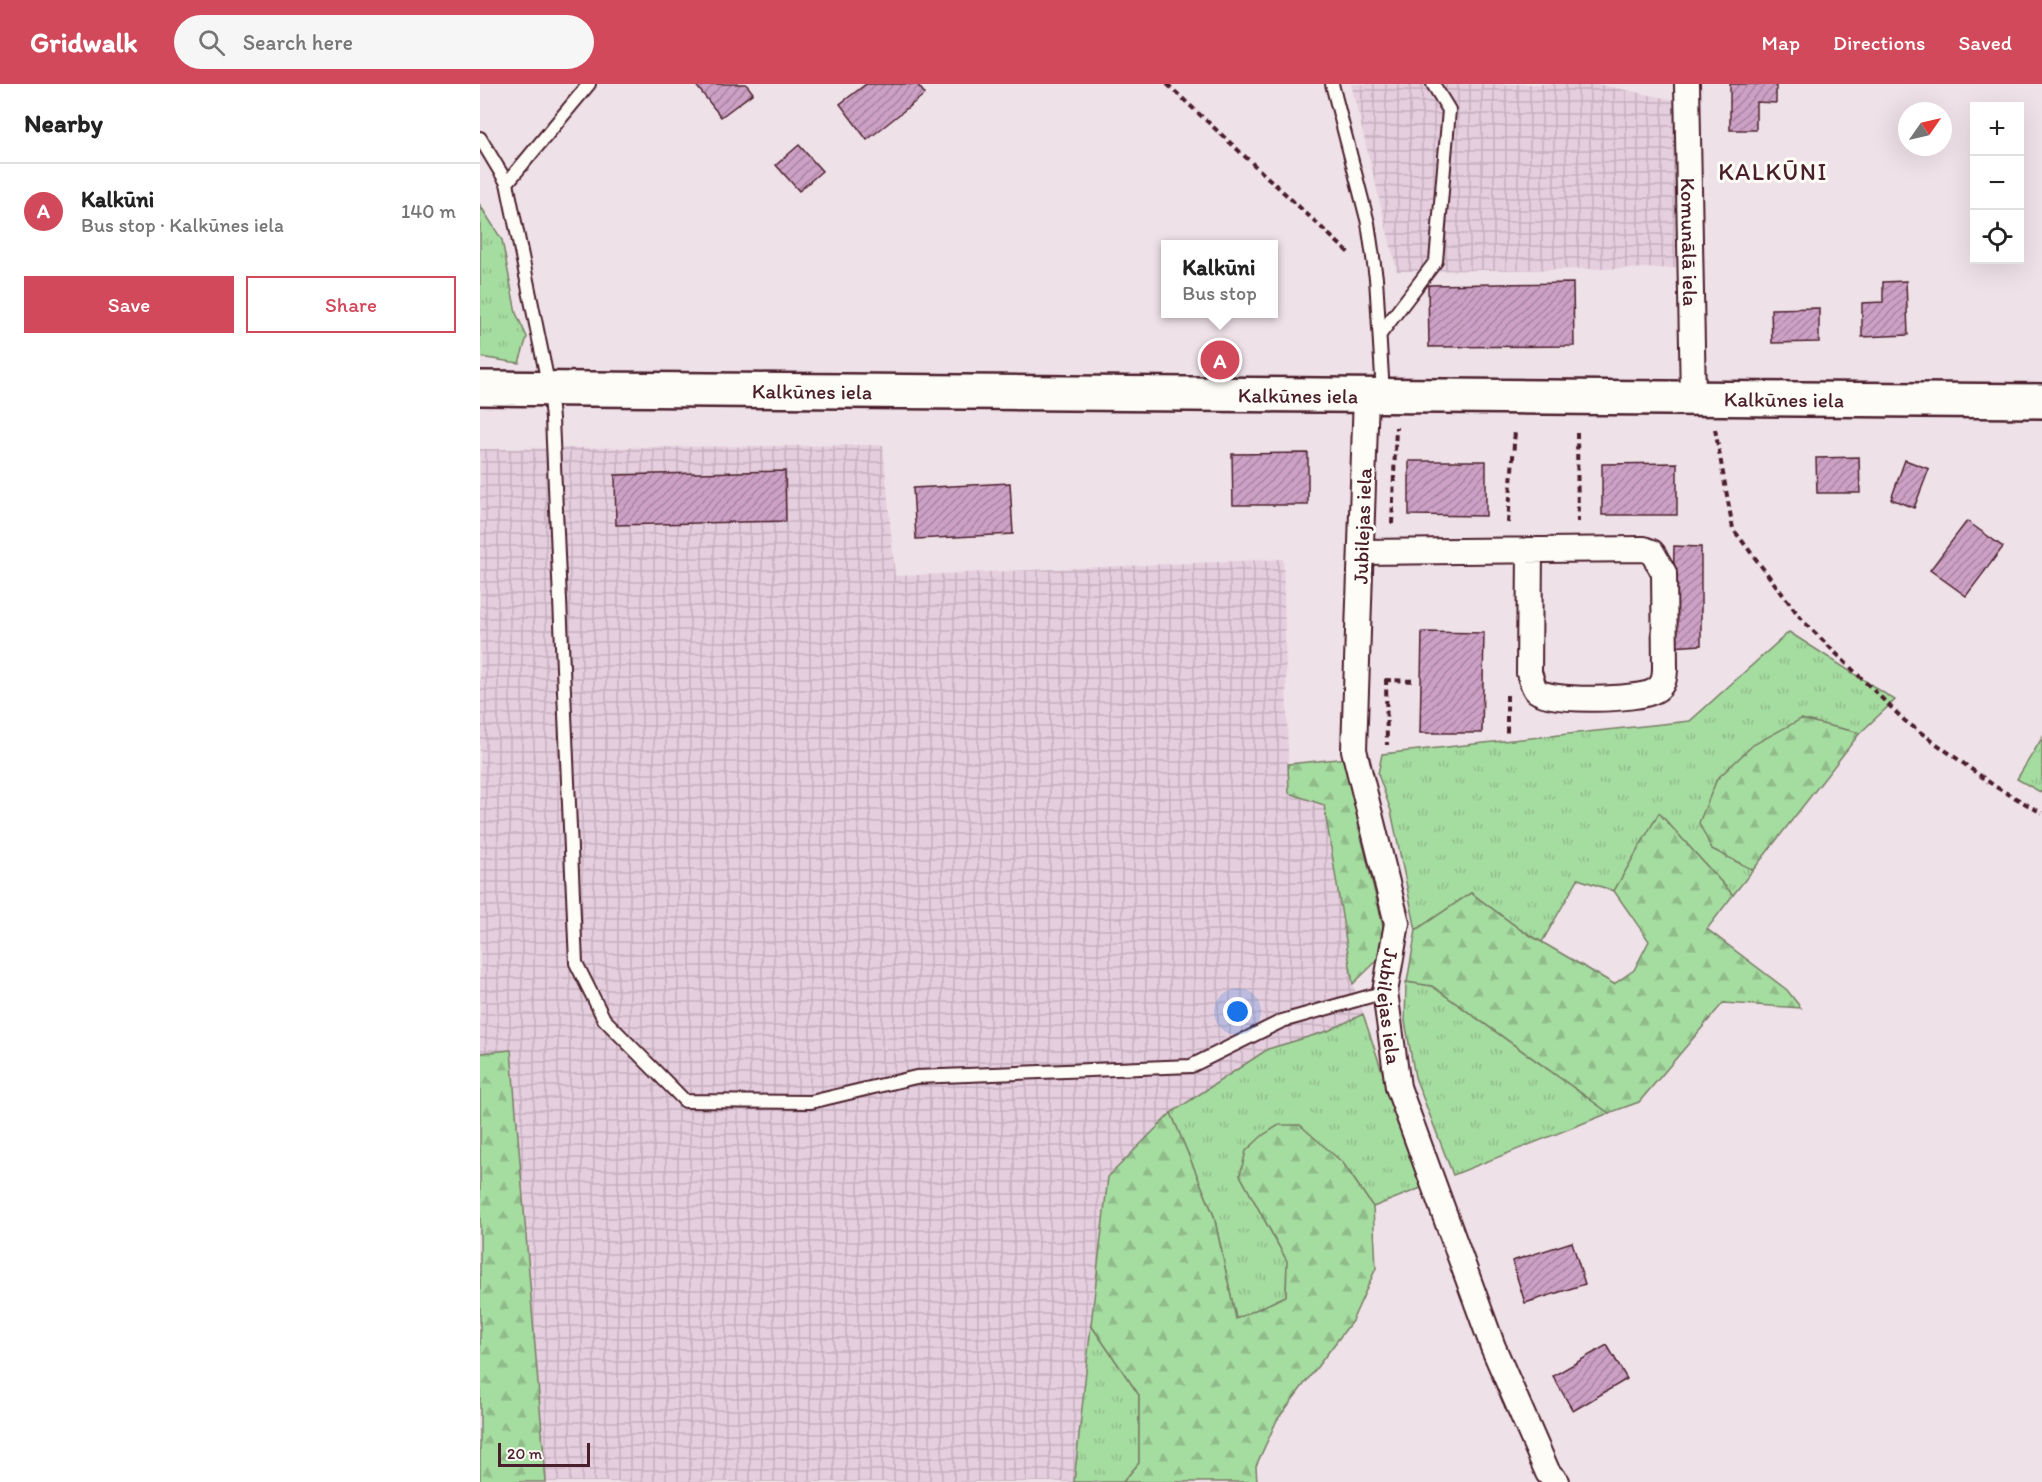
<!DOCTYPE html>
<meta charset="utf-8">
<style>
:root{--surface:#fff;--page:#f6f6f6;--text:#222;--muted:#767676;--line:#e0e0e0;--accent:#d1495b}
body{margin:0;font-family:Itim,sans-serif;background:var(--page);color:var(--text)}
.controls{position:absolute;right:18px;top:18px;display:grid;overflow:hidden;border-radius:0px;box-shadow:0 6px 24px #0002}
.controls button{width:54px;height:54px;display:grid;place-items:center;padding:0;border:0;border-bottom:2px solid var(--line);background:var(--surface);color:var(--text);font:30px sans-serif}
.compass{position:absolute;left:1418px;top:18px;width:54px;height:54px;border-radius:50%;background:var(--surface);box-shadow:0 6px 24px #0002;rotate:56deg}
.scale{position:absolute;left:18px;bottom:15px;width:92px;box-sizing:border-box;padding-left:6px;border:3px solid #4a1f2b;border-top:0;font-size:16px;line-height:21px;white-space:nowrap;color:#4a1f2b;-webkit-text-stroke:4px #fdfcf7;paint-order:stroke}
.you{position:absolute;left:758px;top:928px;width:21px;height:21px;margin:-15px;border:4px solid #fff;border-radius:50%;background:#1a73e8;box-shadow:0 0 0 9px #1a73e833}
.badge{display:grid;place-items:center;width:39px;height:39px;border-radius:50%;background:var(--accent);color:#fff;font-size:20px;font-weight:700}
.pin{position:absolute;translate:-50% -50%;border:3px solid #fff;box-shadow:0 2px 6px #0006}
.popup{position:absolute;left:681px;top:156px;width:117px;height:78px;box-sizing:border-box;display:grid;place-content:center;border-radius:0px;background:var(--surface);filter:drop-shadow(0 2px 4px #0005);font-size:20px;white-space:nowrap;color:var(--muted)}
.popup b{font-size:22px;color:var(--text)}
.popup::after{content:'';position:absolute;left:50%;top:100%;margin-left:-12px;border:12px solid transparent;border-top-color:var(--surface)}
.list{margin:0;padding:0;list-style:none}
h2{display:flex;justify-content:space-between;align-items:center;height:78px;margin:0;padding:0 24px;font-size:26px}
h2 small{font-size:20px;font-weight:400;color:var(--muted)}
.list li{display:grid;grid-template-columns:39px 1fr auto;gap:18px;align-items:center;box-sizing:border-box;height:96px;padding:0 24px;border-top:2px solid var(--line)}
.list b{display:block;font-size:22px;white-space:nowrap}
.list p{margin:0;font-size:20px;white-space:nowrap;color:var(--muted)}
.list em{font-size:20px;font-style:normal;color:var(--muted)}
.actions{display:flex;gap:12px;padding:18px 24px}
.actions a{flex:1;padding:14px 0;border:2px solid var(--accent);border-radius:0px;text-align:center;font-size:21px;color:var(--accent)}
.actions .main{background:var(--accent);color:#fff}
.icon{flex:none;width:33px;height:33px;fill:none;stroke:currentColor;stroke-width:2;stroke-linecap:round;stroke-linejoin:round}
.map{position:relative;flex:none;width:1562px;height:1398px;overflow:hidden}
header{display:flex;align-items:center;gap:36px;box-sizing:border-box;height:84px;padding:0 30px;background:var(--accent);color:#fff}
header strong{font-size:28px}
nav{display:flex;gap:33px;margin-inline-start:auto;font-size:21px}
.search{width:420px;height:54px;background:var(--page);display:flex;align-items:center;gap:15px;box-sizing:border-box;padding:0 21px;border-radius:33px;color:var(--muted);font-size:22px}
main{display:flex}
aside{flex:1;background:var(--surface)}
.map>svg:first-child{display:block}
</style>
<header>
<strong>Gridwalk</strong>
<div class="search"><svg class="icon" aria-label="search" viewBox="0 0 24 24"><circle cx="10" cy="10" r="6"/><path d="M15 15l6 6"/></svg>Search here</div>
<nav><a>Map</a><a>Directions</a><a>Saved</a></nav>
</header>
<main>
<aside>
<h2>Nearby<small></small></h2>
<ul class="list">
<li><span class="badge">A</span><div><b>Kalkūni</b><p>Bus stop · Kalkūnes iela</p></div><em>140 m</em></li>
</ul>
<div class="actions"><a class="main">Save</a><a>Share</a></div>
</aside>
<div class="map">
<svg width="1562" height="1398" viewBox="0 0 1562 1398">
<defs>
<pattern id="industrial-grid" width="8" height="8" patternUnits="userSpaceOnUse" patternTransform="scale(1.5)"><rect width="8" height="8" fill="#e5cede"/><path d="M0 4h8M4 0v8" fill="none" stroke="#c6b0bf"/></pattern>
<pattern id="grass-tufts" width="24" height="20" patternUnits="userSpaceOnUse" patternTransform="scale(1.5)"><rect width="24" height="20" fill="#a5dca0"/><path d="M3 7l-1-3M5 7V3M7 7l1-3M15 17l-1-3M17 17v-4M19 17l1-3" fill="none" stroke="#90bc8a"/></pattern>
<pattern id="forest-firs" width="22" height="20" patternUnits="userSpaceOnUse" patternTransform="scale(1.5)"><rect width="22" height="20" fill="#a5dca0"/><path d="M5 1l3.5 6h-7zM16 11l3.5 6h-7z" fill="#90bc8a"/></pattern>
<pattern id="building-hatch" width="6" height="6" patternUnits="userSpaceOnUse" patternTransform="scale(1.5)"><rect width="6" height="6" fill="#cda1c5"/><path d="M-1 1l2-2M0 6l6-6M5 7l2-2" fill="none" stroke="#a883a0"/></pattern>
</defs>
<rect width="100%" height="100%" fill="#efe1e8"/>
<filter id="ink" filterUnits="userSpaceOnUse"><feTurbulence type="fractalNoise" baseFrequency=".0167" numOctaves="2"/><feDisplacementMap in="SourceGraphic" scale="12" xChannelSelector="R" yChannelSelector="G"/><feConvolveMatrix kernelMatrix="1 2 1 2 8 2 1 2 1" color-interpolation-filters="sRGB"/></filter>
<g filter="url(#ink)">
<g fill="url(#industrial-grid)">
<polygon points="871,0 1117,0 1194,16 1198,184 917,187"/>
<polygon points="403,361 415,492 803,475 809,708 844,721 873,900 883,930 848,947 788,965 691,1029 628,1093 594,1398 66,1398 31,966 0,969 0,365"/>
</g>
<g fill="url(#grass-tufts)" stroke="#787e66" stroke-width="1.5">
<polygon points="0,121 22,156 36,229 47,253 39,279 0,273"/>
<polygon points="1309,548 1415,616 1380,649 1321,635 1232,765 1273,786 1253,811 1179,729 1134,807 1098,795 1062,858 1041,846 991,809 936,846 911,727 898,690 902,670 1210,637"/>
<polygon points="1562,654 1562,709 1537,695"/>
<polygon points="926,898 952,902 1129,1029 973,1091 935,993 925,937"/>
<polygon points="883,930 941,1104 893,1123 863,1079 760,1091 807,1177 806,1212 756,1235 734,1132 691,1029 788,965 848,947"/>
<polygon points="611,1241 659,1311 659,1379 643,1398 594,1398"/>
</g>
<g fill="url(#forest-firs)" stroke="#787e66" stroke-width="1.5">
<polygon points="1321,635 1380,649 1273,786 1232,765 1219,739 1237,695 1273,661"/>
<polygon points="868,674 878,740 902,838 907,867 873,900 844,721 809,709 808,680"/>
<polygon points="1179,729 1253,811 1227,845 1307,906 1321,924 1243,919 1159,1018 1129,1029 952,902 927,898 936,846 991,809 1041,846 1134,900 1154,886 1169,857 1134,807"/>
<polygon points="31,966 66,1398 0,1398 0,969"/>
<polygon points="691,1029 734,1132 756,1235 806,1212 807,1177 760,1091 766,1067 783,1051 799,1041 820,1041 863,1079 893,1123 896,1184 872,1237 797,1336 776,1382 777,1398 643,1398 659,1379 659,1311 611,1241 628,1093"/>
</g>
<g fill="url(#building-hatch)" stroke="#4a1f2b" stroke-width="1.5">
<polygon points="215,0 266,0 273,9 241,33"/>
<polygon points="386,0 437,0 445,10 387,56 360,20"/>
<polygon points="1250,0 1296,0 1296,19 1276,18 1276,46 1250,46"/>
<polygon points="319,61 342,87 319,107 296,81"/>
<polygon points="1426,197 1428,251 1382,253 1382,219 1403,218 1403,198"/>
<polygon points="1093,199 1094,262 949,263 948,201"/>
<polygon points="1339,224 1339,258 1292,259 1291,225"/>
<polygon points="828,369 828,421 753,421 752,370"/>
<polygon points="1379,373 1380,409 1337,409 1336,374"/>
<polygon points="1425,376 1449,385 1434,424 1411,415"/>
<polygon points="929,377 1006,377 1006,432 929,431"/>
<polygon points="1197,379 1197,431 1122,431 1122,380"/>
<polygon points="305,387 306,437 136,441 135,391"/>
<polygon points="530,399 533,450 436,455 433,404"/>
<polygon points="1487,437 1523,463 1486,512 1450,486"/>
<polygon points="1194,462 1221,463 1221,561 1192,563"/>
<polygon points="942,548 1004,549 1002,649 940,649"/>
<polygon points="1092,1158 1105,1200 1045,1219 1032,1177"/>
<polygon points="1127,1261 1147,1295 1093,1327 1073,1292"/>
</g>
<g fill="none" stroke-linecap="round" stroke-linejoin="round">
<defs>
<g id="service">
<polyline points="109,0 27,99 69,304 72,335 96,879 124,935 205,1017 331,1018 436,993 711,982 802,937 905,908"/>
<polyline points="852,0 888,139 896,194 903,310"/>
<polyline points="0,54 27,99"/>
<polyline points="901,249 956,177 969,26 953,0"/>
</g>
<g id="minor">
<path id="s1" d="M1207 0 1213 314"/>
<path id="s2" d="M886 311 874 666 917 839 905 908 918 1003 1013 1263 1068 1389 1077 1398"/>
<path d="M881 468 1164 465 1172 468 1184 489 1185 583C1185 593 1184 602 1174 607 1160 616 1067 619 1056 606 1053 603 1051 594 1049 589L1050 466"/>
</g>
<g id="secondary">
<path id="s3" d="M0 304 1562 317"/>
</g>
</defs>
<use href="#service" stroke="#4a1f2b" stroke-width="16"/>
<use href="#minor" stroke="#4a1f2b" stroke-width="28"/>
<use href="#secondary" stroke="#4a1f2b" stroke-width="38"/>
<g stroke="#4a1f2b" stroke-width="4" stroke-dasharray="6 4.5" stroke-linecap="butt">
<polyline points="687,0 871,171"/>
<polyline points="1235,345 1253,445 1323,537 1425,637 1516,703 1562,729"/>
<polyline points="1097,349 1098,438"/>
<polyline points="1028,439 1035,347"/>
<polyline points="912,440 916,343"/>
<polyline points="906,595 907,661"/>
<polyline points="905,596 936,597"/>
<polyline points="1027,611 1027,652"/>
</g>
<use href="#service" stroke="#fdfcf7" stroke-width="12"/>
<use href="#minor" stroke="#fdfcf7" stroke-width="24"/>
<use href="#secondary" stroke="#fdfcf7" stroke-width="33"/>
</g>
</g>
<g text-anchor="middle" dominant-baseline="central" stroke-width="6" stroke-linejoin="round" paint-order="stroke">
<g font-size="21" fill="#4a1f2b" stroke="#fdfcf7">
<text stroke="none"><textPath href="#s1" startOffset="158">Komunālā iela</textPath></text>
<text stroke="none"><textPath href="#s3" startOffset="332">Kalkūnes iela</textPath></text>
<text stroke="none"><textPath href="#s3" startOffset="818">Kalkūnes iela</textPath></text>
<text stroke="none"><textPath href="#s3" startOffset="1304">Kalkūnes iela</textPath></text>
<text transform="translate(882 442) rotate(-88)">Jubilejas iela</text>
<text stroke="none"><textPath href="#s2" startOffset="618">Jubilejas iela</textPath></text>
</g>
<g font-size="24" letter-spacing="1.5" fill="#4a1f2b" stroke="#fdfcf7">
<text x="1293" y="87">KALKŪNI</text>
</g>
</g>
</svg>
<div class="controls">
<button>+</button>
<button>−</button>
<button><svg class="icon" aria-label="locate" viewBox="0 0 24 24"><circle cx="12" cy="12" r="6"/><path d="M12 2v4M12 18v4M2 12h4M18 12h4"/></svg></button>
</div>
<svg class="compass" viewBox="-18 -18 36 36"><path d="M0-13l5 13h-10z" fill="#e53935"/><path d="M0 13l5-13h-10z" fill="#767676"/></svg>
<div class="scale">20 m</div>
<div class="you"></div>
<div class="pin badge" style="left:740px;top:276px">A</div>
<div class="popup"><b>Kalkūni</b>Bus stop</div>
</div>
</main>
